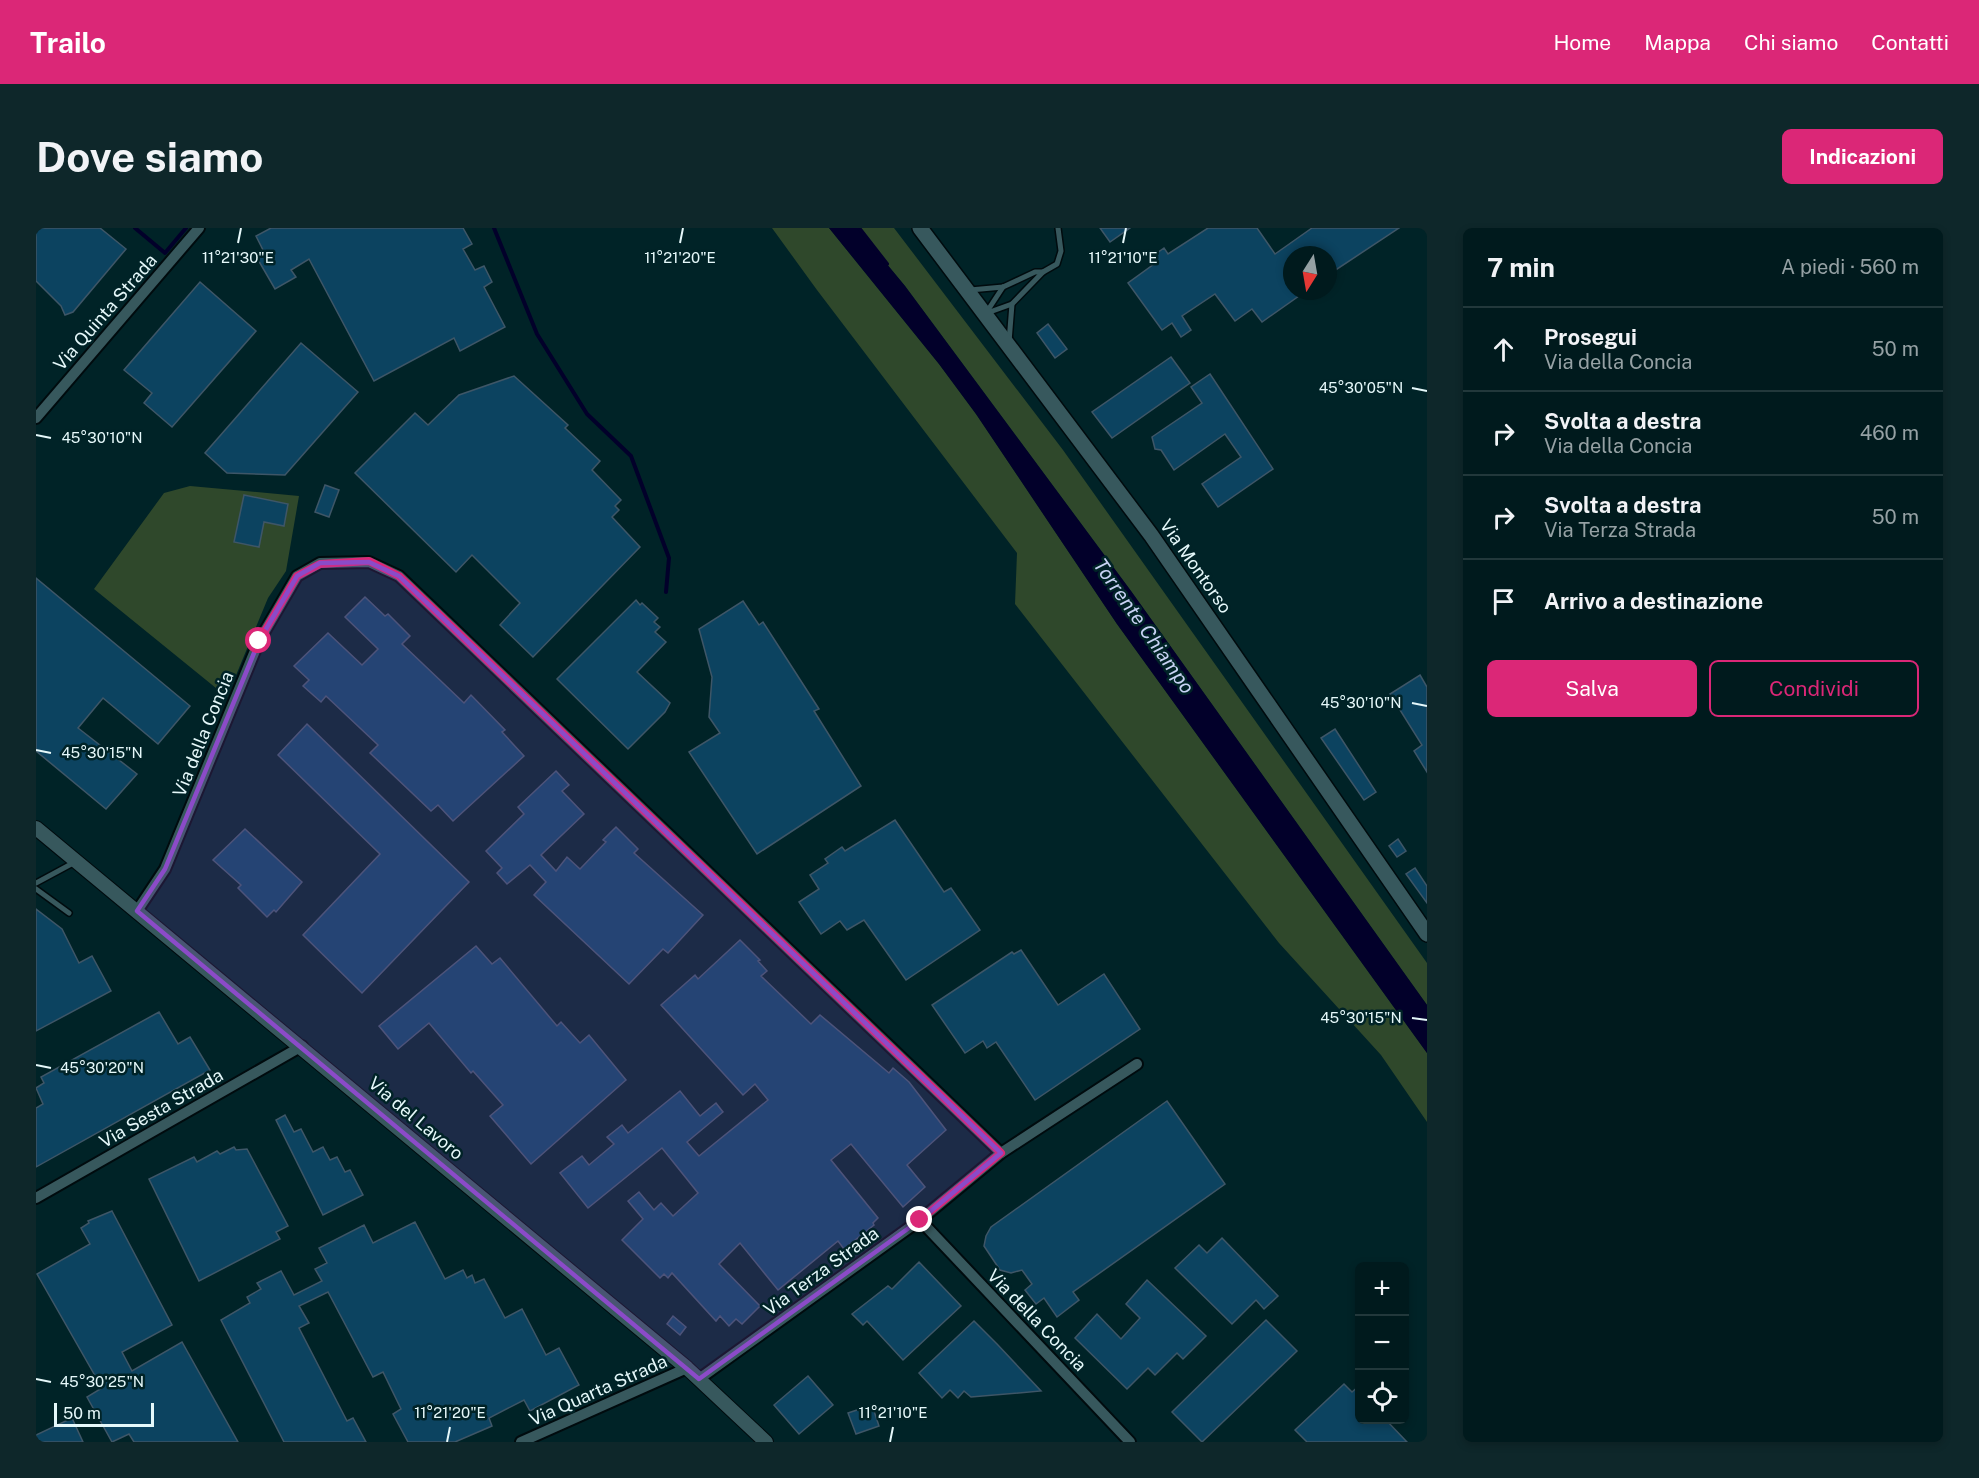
<!DOCTYPE html>
<html lang="it">
<meta charset="utf-8">
<style>
:root{--surface:#001a1d;--page:#0e272a;--text:#f1f3f6;--muted:#95a1a4;--line:#22383b;--accent:#db2777}
body{margin:0;font-family:"Public Sans",sans-serif;background:var(--page);color:var(--text)}
.controls{position:absolute;right:18px;bottom:18px;display:grid;overflow:hidden;border-radius:9px;box-shadow:0 3px 9px #0003}
.controls button{width:54px;height:54px;display:grid;place-items:center;padding:0;border:0;border-bottom:2px solid var(--line);background:var(--surface);color:var(--text);font:30px sans-serif}
.compass{position:absolute;left:1247px;top:18px;width:54px;height:54px;border-radius:50%;background:var(--surface);box-shadow:0 3px 9px #0003;rotate:191deg}
.scale{position:absolute;left:18px;bottom:15px;width:100px;box-sizing:border-box;padding-left:6px;border:3px solid #e5f8fa;border-top:0;font-size:16px;line-height:21px;white-space:nowrap;color:#e5f8fa;-webkit-text-stroke:4px #002327;paint-order:stroke}
.stop{position:absolute;width:18px;height:18px;margin:-14px;border:4px solid #db2777;border-radius:50%;background:#fff}
.stop.end{background:#db2777;border-color:#fff;box-shadow:0 2px 6px #0008}
.list{margin:0;padding:0;list-style:none}
h2{display:flex;justify-content:space-between;align-items:center;height:78px;margin:0;padding:0 24px;font-size:26px}
h2 small{font-size:20px;font-weight:400;color:var(--muted)}
.list li{display:grid;grid-template-columns:39px 1fr auto;gap:18px;align-items:center;box-sizing:border-box;height:84px;padding:0 24px;border-top:2px solid var(--line)}
.list b{display:block;font-size:22px;white-space:nowrap}
.list p{margin:0;font-size:20px;white-space:nowrap;color:var(--muted)}
.list em{font-size:20px;font-style:normal;color:var(--muted)}
.actions{display:flex;gap:12px;padding:18px 24px}
.actions a{flex:1;padding:14px 0;border:2px solid var(--accent);border-radius:9px;text-align:center;font-size:21px;color:var(--accent)}
.actions .main{background:var(--accent);color:#fff}
.icon{flex:none;width:33px;height:33px;fill:none;stroke:currentColor;stroke-width:2;stroke-linecap:round;stroke-linejoin:round}
.map{position:relative;flex:none;width:1391px;height:1214px;overflow:hidden;border-radius:9px}
header{display:flex;align-items:center;gap:36px;box-sizing:border-box;height:84px;padding:0 30px;background:var(--accent);color:#fff}
header strong{font-size:28px}
nav{display:flex;gap:33px;margin-inline-start:auto;font-size:21px}
.intro{display:flex;align-items:center;justify-content:space-between;box-sizing:border-box;height:144px;padding:0 36px}
h1{margin:0;font-size:42px}
.button{padding:15px 27px;border-radius:9px;background:var(--accent);color:#fff;font-size:21px;font-weight:700}
main{display:flex;gap:36px;padding:0 36px}
aside{flex:1;background:var(--surface);border-radius:9px;box-shadow:0 3px 9px #0003}
.map>svg:first-child{display:block}
</style>
<header>
<strong>Trailo</strong>
<nav><a>Home</a><a>Mappa</a><a>Chi siamo</a><a>Contatti</a></nav>
</header>
<div class="intro"><h1>Dove siamo</h1><a class="button">Indicazioni</a></div>
<main>
<div class="map">
<svg width="1391" height="1214" viewBox="0 0 1391 1214">
<rect width="100%" height="100%" fill="#002327"/>
<g fill="#2f482b">
<polygon points="736,0 793,0 903,136 940,186 1081,396 1391,825 1391,894 1345,827 1243,715 979,376 981,325 781,62"/>
<polygon points="821,0 858,0 1027,222 1391,735 1391,777 1095,363 869,58"/>
<polygon points="154,258 263,268 250,343 232,370 191,469 58,361 128,265"/>
</g>
<polygon fill="#02002a" points="793,0 821,0 869,58 1095,363 1391,777 1391,825 1081,396 940,186 903,136"/>
<g fill="none" stroke-linecap="round" stroke-linejoin="round">
<g stroke="#02002a" stroke-width="4">
<polyline points="99,0 129,25 150,0"/>
<polyline points="458,0 501,106 551,186 595,228 633,330 630,364"/>
<polyline points="823,0 851,36"/>
</g>
</g>
<g fill="#0c4360" stroke="#3e5667" stroke-width="1.5">
<polygon points="0,0 64,0 90,21 37,84 29,87 25,78 0,53"/>
<polygon points="235,0 427,0 436,16 427,21 439,42 448,38 456,54 448,59 469,99 424,123 418,110 338,153 273,31 255,42 260,49 239,61 221,30 229,26 220,8"/>
<polygon points="1064,0 1094,0 1074,14"/>
<polygon points="1172,0 1221,0 1239,26 1276,0 1363,0 1292,47 1292,27 1256,27 1256,63 1270,63 1226,94 1216,81 1199,93 1179,66 1146,88 1155,102 1145,109 1136,95 1126,102 1092,55 1118,36 1114,30 1128,20 1132,26"/>
<polygon points="164,54 220,103 136,199 108,175 116,165 88,142"/>
<polygon points="1012,96 1031,121 1019,130 1001,105"/>
<polygon points="265,115 322,164 249,247 191,245 169,225"/>
<polygon points="1135,129 1154,155 1076,210 1056,184"/>
<polygon points="1174,146 1237,241 1182,279 1166,256 1205,229 1189,206 1138,242 1125,222 1119,221 1116,209 1166,175 1155,159"/>
<polygon points="478,148 532,197 529,200 564,233 556,242 585,272 579,278 583,282 576,289 604,319 497,429 464,397 484,375 436,327 420,344 319,245 379,185 392,197 423,167"/>
<polygon points="289,257 303,262 293,289 279,284"/>
<polygon points="208,267 252,276 248,298 228,294 223,319 198,314"/>
<polygon points="0,350 154,478 122,516 67,470 42,500 101,546 70,581 0,523"/>
<polygon points="329,369 349,388 352,386 374,408 366,416 428,475 435,467 469,502 466,504 488,528 417,593 402,577 395,583 334,525 342,517 290,468 285,474 267,458 273,452 258,438 292,405 326,437 342,421 309,389"/>
<polygon points="600,372 604,377 606,375 622,390 618,394 624,399 619,404 630,414 601,444 634,475 629,484 592,521 521,451"/>
<polygon points="707,373 723,397 727,394 745,422 783,481 778,483 825,558 721,626 653,524 684,505 673,489 676,449 663,401"/>
<polygon points="1384,447 1391,459 1391,544 1378,523 1386,517 1354,466"/>
<polygon points="271,496 433,654 326,765 267,707 344,626 242,527"/>
<polygon points="1299,501 1340,564 1328,572 1285,510"/>
<polygon points="520,543 533,557 526,563 548,586 505,627 520,643 531,629 544,641 570,614 567,612 580,599 602,621 598,625 667,687 632,725 627,721 593,756 498,667 510,654 494,637 471,656 461,645 466,640 450,623 488,586 482,579"/>
<polygon points="859,592 908,664 915,660 944,702 870,752 828,692 811,702 804,693 785,706 763,674 783,661 774,647 792,635 789,631 806,619 809,623"/>
<polygon points="209,601 266,654 240,684 238,682 231,689 202,660 205,657 177,632"/>
<polygon points="1362,611 1370,623 1361,629 1353,618"/>
<polygon points="1379,640 1391,658 1391,675 1370,646"/>
<polygon points="0,681 26,701 43,735 56,728 75,763 0,803"/>
<polygon points="704,712 724,732 722,733 731,743 725,748 775,796 784,787 853,845 857,840 873,854 910,902 871,937 889,959 867,979 815,916 795,932 842,990 837,995 838,997 808,1021 802,1013 742,1062 704,1015 683,1036 724,1078 706,1096 700,1091 693,1098 684,1088 680,1093 636,1045 632,1050 628,1046 624,1050 586,1012 607,991 592,973 603,964 618,982 625,975 637,988 662,965 626,920 552,980 524,945 546,928 553,937 578,916 571,909 586,897 592,905 644,863 664,888 680,875 687,884 651,914 663,928 732,872 719,856 707,867 625,777 659,747 662,751"/>
<polygon points="440,718 456,736 464,730 521,798 525,794 544,815 553,807 590,852 495,936 454,888 467,877 437,843 435,845 393,795 362,821 343,798"/>
<polygon points="985,722 1022,777 1068,746 1104,801 999,872 960,814 951,820 947,813 929,825 896,777 976,724 978,726"/>
<polygon points="123,784 142,816 154,809 174,842 0,939 0,880 7,876 0,860 8,855 5,849"/>
<polygon points="1131,873 1189,956 1037,1064 1043,1072 1021,1089 1008,1070 1000,1076 989,1062 996,1056 986,1042 975,1045 964,1042 948,1018 950,1008 955,999"/>
<polygon points="249,887 258,904 265,901 277,924 287,919 294,932 301,929 309,944 314,942 327,967 287,987 240,892"/>
<polygon points="198,919 200,922 211,921 252,998 240,1004 244,1011 163,1053 113,951 158,929 161,934 181,923 184,926"/>
<polygon points="76,983 136,1097 86,1124 96,1143 146,1114 202,1214 98,1214 93,1206 76,1214 51,1169 66,1160 1,1046 54,1016 45,1000 53,995 52,993"/>
<polygon points="379,994 409,1051 427,1042 431,1050 436,1047 439,1055 448,1051 469,1090 486,1081 510,1127 523,1120 543,1157 494,1183 488,1172 453,1190 456,1198 419,1214 372,1214 357,1186 365,1181 347,1144 337,1149 292,1064 263,1078 273,1095 263,1100 311,1193 317,1190 330,1214 248,1214 185,1092 214,1075 211,1069 225,1061 221,1055 245,1043 258,1067 286,1053 279,1041 291,1035 283,1020 328,997 337,1015"/>
<polygon points="1186,1010 1242,1068 1228,1081 1220,1072 1196,1096 1139,1040 1163,1017 1171,1025"/>
<polygon points="883,1034 925,1078 867,1132 831,1093 827,1097 816,1086 852,1058 856,1061"/>
<polygon points="1111,1052 1170,1108 1147,1131 1141,1125 1119,1147 1112,1140 1091,1161 1039,1110 1061,1086 1085,1111 1104,1090 1090,1076"/>
<polygon points="637,1088 650,1099 644,1107 631,1096"/>
<polygon points="1230,1092 1261,1123 1166,1214 1136,1184"/>
<polygon points="938,1093 961,1116 1005,1163 935,1169 928,1163 922,1170 914,1162 906,1170 883,1145"/>
<polygon points="772,1148 797,1177 763,1206 738,1177"/>
<polygon points="1308,1156 1316,1164 1323,1158 1323,1191 1349,1191 1371,1214 1271,1214 1259,1202"/>
<polygon points="836,1177 843,1198 820,1206 812,1185"/>
<polygon points="36,1190 47,1214 0,1214 0,1207"/>
</g>
<g fill="none" stroke-linecap="round" stroke-linejoin="round">
<defs>
<g id="service">
<polyline points="934,62 967,59 999,44 1007,44"/>
<polyline points="950,85 967,59"/>
<polyline points="951,85 976,76 1007,44 1021,36 1025,23 1022,0"/>
<polyline points="973,114 976,76"/>
<polyline points="0,655 39,634"/>
<polyline points="0,661 33,685"/>
</g>
<g id="minor">
<polyline points="0,190 163,0"/>
<polyline points="101,683 129,641 223,413 261,348 284,335 333,334 363,348 965,925"/>
<polyline points="0,970 266,818"/>
<polyline points="884,992 1094,1214"/>
<polyline points="663,1151 884,992 965,925 1101,836"/>
<polyline points="485,1214 651,1140"/>
</g>
<polyline id="tertiary" points="0,600 651,1140 730,1214"/>
<polyline id="secondary" points="884,0 1115,307 1391,706"/>
</defs>
<use href="#service" stroke="#000b0e" stroke-width="8"/>
<use href="#minor" stroke="#000b0e" stroke-width="14"/>
<use href="#tertiary" stroke="#000b0e" stroke-width="16"/>
<use href="#secondary" stroke="#000b0e" stroke-width="18"/>
<use href="#service" stroke="#37585d" stroke-width="5"/>
<use href="#minor" stroke="#37585d" stroke-width="10"/>
<use href="#tertiary" stroke="#37585d" stroke-width="14"/>
<use href="#secondary" stroke="#37585d" stroke-width="15"/>
</g>
<g fill="none" stroke-linecap="round" stroke-linejoin="round">
<polyline stroke="#db2777" stroke-width="8" points="223,413 261,348 284,336 333,333 363,348 965,925 884,992"/>
</g>
<path fill="#8b4bc8" fill-opacity="0.2" stroke="#8b4bc8" stroke-width="4.5" stroke-linejoin="round" d="M333 334 363 348 965 925 884 992 663 1151 101 683 129 641 223 413 261 348 284 335Z"/>
<path fill="none" stroke="#e5f8fa" stroke-width="2" d="M202 15 205 0M644 15 647 0M1087 15 1090 0M1376 160 1391 163M0 207 15 210M1376 475 1391 478M0 522 15 525M1376 790 1391 792M0 837 15 840M0 1151 15 1154M411 1214 414 1199M854 1214 857 1199"/>
<g text-anchor="middle" dominant-baseline="central" stroke-width="5" stroke-linejoin="round" paint-order="stroke">
<g font-size="18" fill="#e5f8fa" stroke="#002327">
<text transform="translate(69 84) rotate(-49)">Via Quinta Strada</text>
<text transform="translate(1160 338) rotate(55)">Via Montorso</text>
<text transform="translate(167 506) rotate(-68)">Via della Concia</text>
<text transform="translate(125 880) rotate(-30)">Via Sesta Strada</text>
<text transform="translate(380 890) rotate(40)">Via del Lavoro</text>
<text transform="translate(785 1043) rotate(-36)">Via Terza Strada</text>
<text transform="translate(1001 1092) rotate(46)">Via della Concia</text>
<text transform="translate(562 1162) rotate(-24)">Via Quarta Strada</text>
</g>
<g font-size="20" font-style="italic" fill="#c7d2f4" stroke="#002327">
<text transform="translate(1108 398) rotate(55)">Torrente Chiampo</text>
</g>
</g>
<g font-size="15" text-anchor="middle" fill="#e5f8fa" stroke="#002327" stroke-width="5" stroke-linejoin="round" paint-order="stroke">
<text x="202" y="35">11°21'30"E</text>
<text x="644" y="35">11°21'20"E</text>
<text x="1087" y="35">11°21'10"E</text>
<text x="1325" y="165">45°30'05"N</text>
<text x="66" y="215">45°30'10"N</text>
<text x="1325" y="480">45°30'10"N</text>
<text x="66" y="530">45°30'15"N</text>
<text x="1325" y="795">45°30'15"N</text>
<text x="66" y="845">45°30'20"N</text>
<text x="66" y="1159">45°30'25"N</text>
<text x="414" y="1190">11°21'20"E</text>
<text x="857" y="1190">11°21'10"E</text>
</g>
</svg>
<div class="controls">
<button>+</button>
<button>−</button>
<button><svg class="icon" aria-label="locate" viewBox="0 0 24 24"><circle cx="12" cy="12" r="6"/><path d="M12 2v4M12 18v4M2 12h4M18 12h4"/></svg></button>
</div>
<svg class="compass" viewBox="-18 -18 36 36"><path d="M0-13l5 13h-10z" fill="#e53935"/><path d="M0 13l5-13h-10z" fill="#95a1a4"/></svg>
<div class="scale">50 m</div>
<div class="stop" style="left:223px;top:413px"></div>
<div class="stop end" style="left:884px;top:992px"></div>
</div>
<aside>
<h2>7 min<small>A piedi · 560 m</small></h2>
<ul class="list">
<li><svg class="icon" aria-label="ahead" viewBox="0 0 24 24"><path d="M12 20V5M6 11l6-6 6 6"/></svg><div><b>Prosegui</b><p>Via della Concia</p></div><em>50 m</em></li>
<li><svg class="icon" aria-label="right" viewBox="0 0 24 24"><path d="M7 20v-9h11M14 6l5 5-5 5"/></svg><div><b>Svolta a destra</b><p>Via della Concia</p></div><em>460 m</em></li>
<li><svg class="icon" aria-label="right" viewBox="0 0 24 24"><path d="M7 20v-9h11M14 6l5 5-5 5"/></svg><div><b>Svolta a destra</b><p>Via Terza Strada</p></div><em>50 m</em></li>
<li><svg class="icon" aria-label="arrive" viewBox="0 0 24 24"><path d="M6 21V4h12l-3 4 3 4H6"/></svg><div><b>Arrivo a destinazione</b></div></li>
</ul>
<div class="actions"><a class="main">Salva</a><a>Condividi</a></div>
</aside>
</main>
